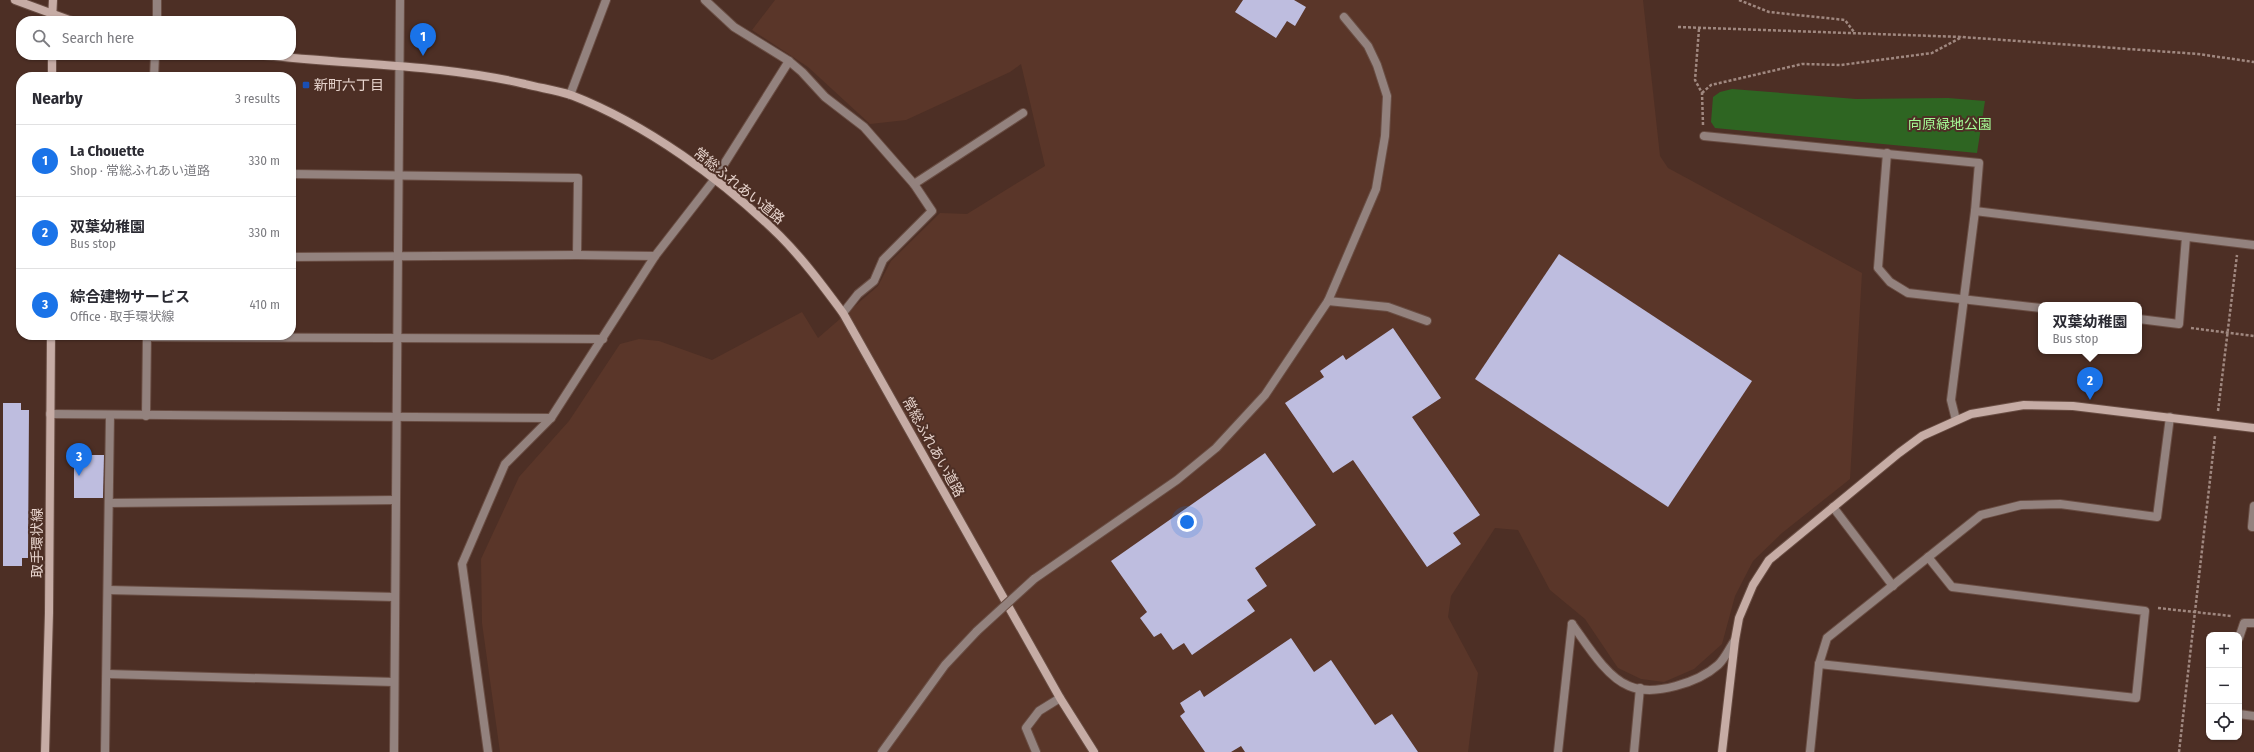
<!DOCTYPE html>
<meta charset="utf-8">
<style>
:root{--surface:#fff;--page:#f2f2f3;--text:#2b2b33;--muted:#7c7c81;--line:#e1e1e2;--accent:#1a73e8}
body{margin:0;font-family:"Fira Sans Condensed","Noto Sans JP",sans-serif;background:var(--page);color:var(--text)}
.controls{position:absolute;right:12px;bottom:12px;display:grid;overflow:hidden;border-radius:8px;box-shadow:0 1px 3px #0004}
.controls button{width:36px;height:36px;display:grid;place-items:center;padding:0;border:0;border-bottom:1px solid var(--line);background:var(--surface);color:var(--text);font:20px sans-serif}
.you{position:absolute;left:1187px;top:522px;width:14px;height:14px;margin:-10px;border:3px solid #fff;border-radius:50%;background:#1a73e8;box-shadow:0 0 0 6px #1a73e833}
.badge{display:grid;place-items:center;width:26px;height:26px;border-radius:50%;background:var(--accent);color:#fff;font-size:13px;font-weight:700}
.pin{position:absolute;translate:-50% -33px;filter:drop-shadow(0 1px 2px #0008)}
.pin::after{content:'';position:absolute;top:21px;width:14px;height:12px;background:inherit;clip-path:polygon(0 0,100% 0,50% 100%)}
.popup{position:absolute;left:2038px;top:302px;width:104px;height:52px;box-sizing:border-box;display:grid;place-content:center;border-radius:8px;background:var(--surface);filter:drop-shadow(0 1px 3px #0005);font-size:13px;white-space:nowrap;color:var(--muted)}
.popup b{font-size:15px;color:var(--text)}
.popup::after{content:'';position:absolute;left:50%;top:100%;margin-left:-8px;border:8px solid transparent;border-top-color:var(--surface)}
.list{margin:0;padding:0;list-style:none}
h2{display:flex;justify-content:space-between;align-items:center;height:52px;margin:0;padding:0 16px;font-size:17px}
h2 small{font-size:13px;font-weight:400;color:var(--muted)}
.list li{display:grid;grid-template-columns:26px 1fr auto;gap:12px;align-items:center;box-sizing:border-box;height:72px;padding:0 16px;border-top:1px solid var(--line)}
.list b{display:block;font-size:15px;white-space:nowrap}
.list p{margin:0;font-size:13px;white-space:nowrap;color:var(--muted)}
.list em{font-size:13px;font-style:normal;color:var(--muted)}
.icon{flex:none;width:22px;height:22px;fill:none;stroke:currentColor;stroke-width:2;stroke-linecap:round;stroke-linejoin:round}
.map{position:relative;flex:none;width:2254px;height:752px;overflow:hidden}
.search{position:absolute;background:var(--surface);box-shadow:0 1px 3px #0004;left:16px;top:16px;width:280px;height:44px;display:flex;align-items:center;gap:10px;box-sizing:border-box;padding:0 14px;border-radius:16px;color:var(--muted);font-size:15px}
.panel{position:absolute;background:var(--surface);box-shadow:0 1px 3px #0004;left:16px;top:72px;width:280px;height:268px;border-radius:16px}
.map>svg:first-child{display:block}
</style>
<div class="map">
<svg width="2254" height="752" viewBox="0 0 2254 752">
<rect width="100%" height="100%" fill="#4d2f25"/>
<polygon fill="#5a3629" points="775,0 1643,0 1660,156 1668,168 1862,273 1850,479 1782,533 1753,561 1735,596 1722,644 1694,669 1664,682 1641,679 1618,668 1585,619 1550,590 1518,530 1495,528 1451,596 1448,617 1478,673 1468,752 500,752 482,623 481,559 519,477 569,421 620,344 639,339 659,341 712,360 802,312 818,338 878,286 891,261 940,213 967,214 1045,166 1021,64 1010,72 906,120 870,124 808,67 752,30"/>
<polygon fill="#2e6522" points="1732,89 1856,99 1948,98 1985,101 1977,153 1715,128 1711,122 1713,97 1720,92"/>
<g fill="#bebddf">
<polygon points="1243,0 1294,0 1306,7 1295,26 1287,21 1276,38 1235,12"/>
<polygon points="1559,254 1752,381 1668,507 1475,379"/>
<polygon points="1393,328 1441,398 1412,417 1480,515 1453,533 1461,544 1427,567 1353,460 1333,473 1285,403 1324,377 1320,371 1343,355 1346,360"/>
<polygon points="3,403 21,403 21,410 29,410 28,558 22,558 22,566 3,566"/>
<polygon points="1265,453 1316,525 1255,568 1267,586 1247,600 1255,611 1192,655 1184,643 1173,650 1161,633 1154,637 1140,618 1147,612 1111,561"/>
<polygon points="74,455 104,455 103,498 74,498"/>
<polygon points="1291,638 1314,672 1331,660 1375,725 1392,714 1418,752 1245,752 1241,746 1231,752 1205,752 1180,716 1185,712 1180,703 1200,690 1204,697"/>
</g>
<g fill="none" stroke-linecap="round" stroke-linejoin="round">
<defs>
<g id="lane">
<polyline points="1704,136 1979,163 1975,211"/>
<polyline points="1887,153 1878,268 1890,282 1908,293 2041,308"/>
<polyline points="1328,301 1388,307 1427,321"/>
<polyline points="2139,319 2179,324 2186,237"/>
<polyline points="1034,579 1177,480 1216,448 1265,395 1328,301 1376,189 1385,136 1387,96 1377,65 1368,46 1344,17"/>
<polyline points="882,752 945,665 977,631"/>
<polyline points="1036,752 1026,728 1039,711 1060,698"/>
</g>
<g id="street">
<polyline points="705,0 734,27 789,61 802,72 825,97 864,127 914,184 932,211 883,260 874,281 858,294 843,313"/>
<polyline points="157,21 157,0"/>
<polyline points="154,77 155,55"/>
<polyline points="570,95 606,0"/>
<polyline points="291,174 578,178 577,255"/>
<polyline points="914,184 1023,113"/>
<polyline points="291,257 577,255 655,256"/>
<polyline points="147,337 603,339"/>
<polyline points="50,414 551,418"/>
<polyline points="146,416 147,335"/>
<polyline points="1956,420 1951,400 1975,211 2254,245"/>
<polyline points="109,503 396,500"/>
<polyline points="2254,506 2252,527 2254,527"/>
<polyline points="1833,507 1893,586"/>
<polyline points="108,590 395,597"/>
<path d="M1572 624C1586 643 1606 677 1629 686 1654 697 1699 682 1718 665 1725 659 1730 647 1735 640"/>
<polyline points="2239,638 2244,623 2254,623"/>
<polyline points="1819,664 2136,698 2145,611 1952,587 1928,557"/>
<polyline points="107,674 394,682"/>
<polyline points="2239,714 2254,716"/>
<polyline points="105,752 110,415"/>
<polyline points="394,752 400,0"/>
<polyline points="488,752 462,564 505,464 551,418 655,256 714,180 789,61"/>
<polyline points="1558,752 1572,624"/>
<polyline points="1634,752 1640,688"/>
<polyline points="1810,752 1819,664 1827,638 1981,515 2021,505 2060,504 2157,517 2170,417"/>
</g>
<g id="secondary">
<polyline points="15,0 72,21"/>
<polyline points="52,20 53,0"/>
<path d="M264 55C351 65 440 64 525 84 540 88 556 90 571 95 646 124 723 180 780 236 803 259 823 286 843 313L1060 698 1094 752"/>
<polyline points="52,77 52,55"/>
<polyline points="45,752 49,613 51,335"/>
<polyline points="1722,752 1735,640 1739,618 1753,585 1769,560 1899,453 1922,436 1971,414 2024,405 2073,406 2254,428"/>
</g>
</defs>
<use href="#lane" stroke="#694d43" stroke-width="10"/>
<use href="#street" stroke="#694d43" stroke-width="10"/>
<use href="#secondary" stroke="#694d43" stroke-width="10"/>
<g stroke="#a08880" stroke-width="2.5" stroke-dasharray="3 2" stroke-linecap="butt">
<polyline points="1739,0 1769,12 1845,20 1854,32"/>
<polyline points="1678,27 1962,37 2198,54 2254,62"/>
<polyline points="1699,29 1695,80 1702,93 1703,125"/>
<polyline points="1702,93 1711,85 1802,64 1841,65 1932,53 1962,37"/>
<polyline points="2191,328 2254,336"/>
<polyline points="2218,411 2237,255"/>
<polyline points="2158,608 2231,616"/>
<polyline points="2179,752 2215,436"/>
</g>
<use href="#lane" stroke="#93827e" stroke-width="8"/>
<use href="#street" stroke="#93827e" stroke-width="8"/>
<use href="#secondary" stroke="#c6aca5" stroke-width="8"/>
<defs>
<polyline id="lane-bridge" points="977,631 1034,579"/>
</defs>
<use href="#lane-bridge" stroke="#694d43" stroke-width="10" stroke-linecap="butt"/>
<use href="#lane-bridge" stroke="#93827e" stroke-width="8"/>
</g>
<rect fill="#1a4fb4" stroke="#4d2f25" stroke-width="1.5" x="302" y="81" width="8" height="8" rx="2"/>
<g text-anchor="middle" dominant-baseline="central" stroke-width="4" stroke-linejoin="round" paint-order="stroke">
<g font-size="14" fill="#e6d3cc" stroke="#4d2f25" text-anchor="start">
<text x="314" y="85">新町六丁目</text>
</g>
<g font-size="14" fill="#a5fa95" stroke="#4d2f25">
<text x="1950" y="124">向原緑地公園</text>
</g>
<g font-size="14" fill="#e6d3cc" stroke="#4d2f25">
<text transform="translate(739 186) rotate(39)">常総ふれあい道路</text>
<text transform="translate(933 447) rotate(61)">常総ふれあい道路</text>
<text transform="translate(37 543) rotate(-90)">取手環状線</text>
</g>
</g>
</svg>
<div class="controls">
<button>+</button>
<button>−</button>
<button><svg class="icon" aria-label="locate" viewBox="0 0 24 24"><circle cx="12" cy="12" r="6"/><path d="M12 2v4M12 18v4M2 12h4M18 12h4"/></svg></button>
</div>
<div class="you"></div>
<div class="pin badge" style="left:423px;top:56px">1</div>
<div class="pin badge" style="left:2090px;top:400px">2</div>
<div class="popup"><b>双葉幼稚園</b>Bus stop</div>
<div class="pin badge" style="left:79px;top:476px">3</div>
<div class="search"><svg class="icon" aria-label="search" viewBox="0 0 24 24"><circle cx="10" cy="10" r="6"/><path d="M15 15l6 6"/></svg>Search here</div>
<section class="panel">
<h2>Nearby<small>3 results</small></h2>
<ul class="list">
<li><span class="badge">1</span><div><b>La Chouette</b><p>Shop · 常総ふれあい道路</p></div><em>330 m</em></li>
<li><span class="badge">2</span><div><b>双葉幼稚園</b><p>Bus stop</p></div><em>330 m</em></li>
<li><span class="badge">3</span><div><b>綜合建物サービス</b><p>Office · 取手環状線</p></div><em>410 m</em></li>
</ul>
</section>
</div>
